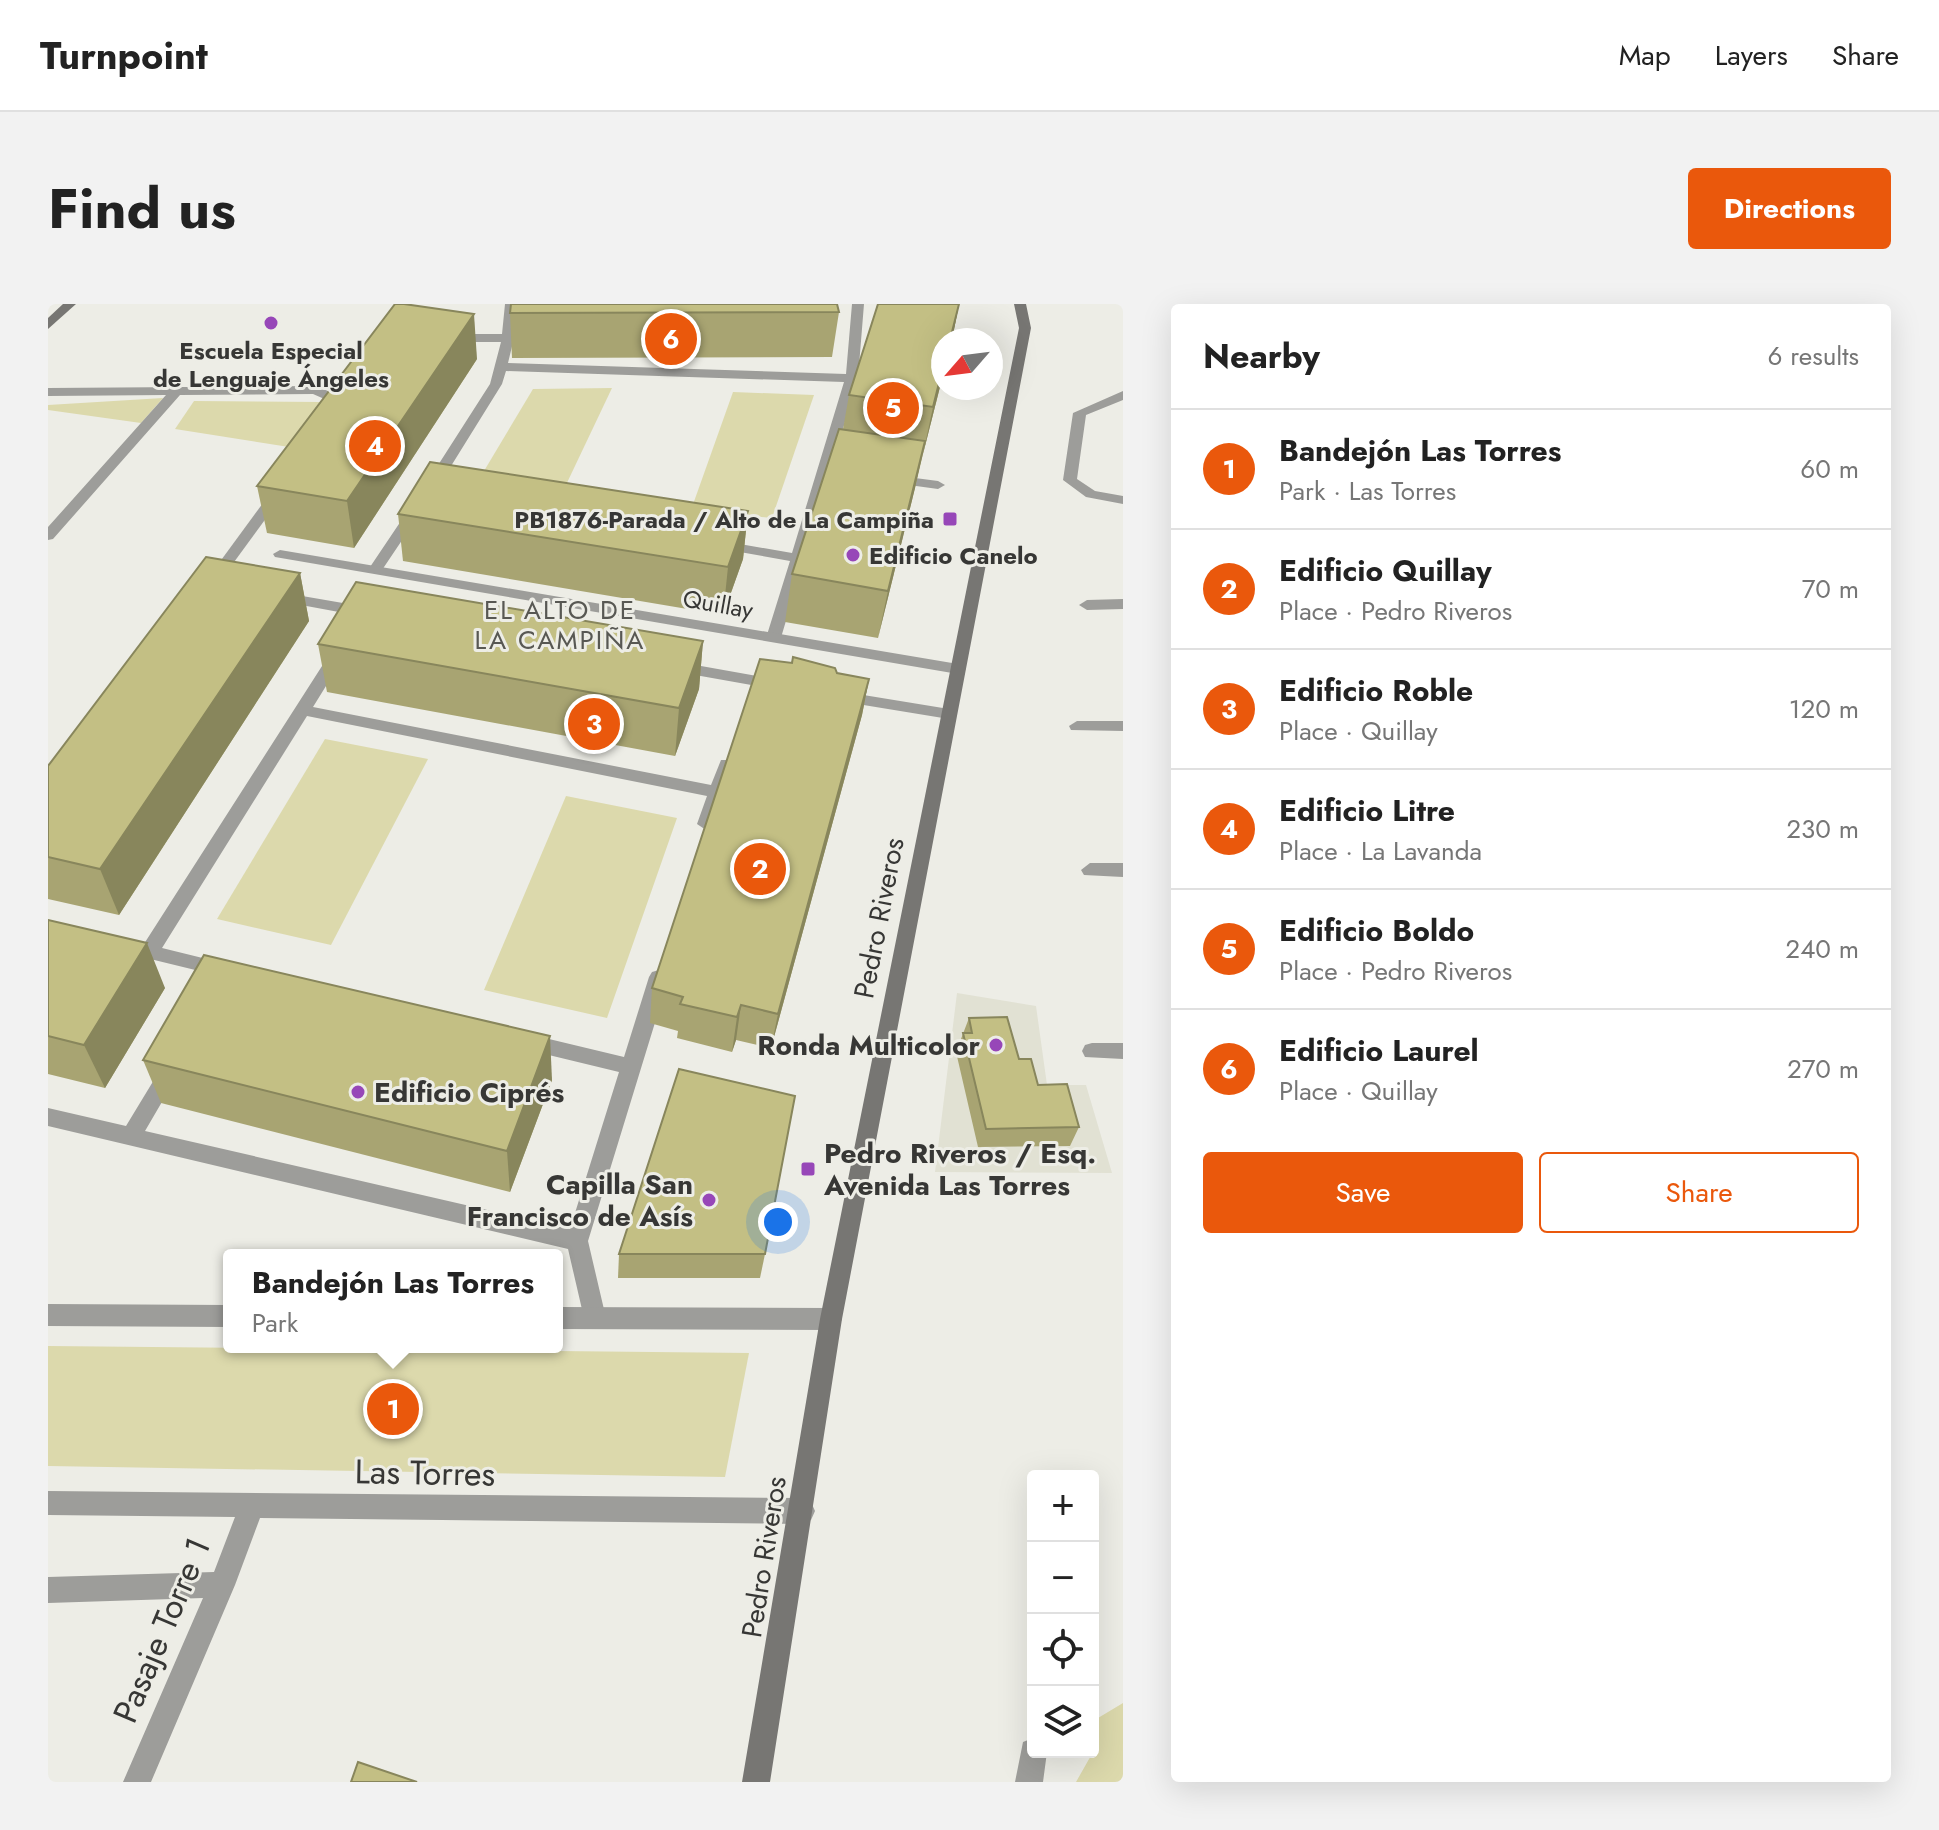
<!DOCTYPE html>
<meta charset="utf-8">
<style>
:root{--surface:#fff;--page:#f2f2f2;--text:#222;--muted:#767676;--line:#e0e0e0;--accent:#ea580c}
body{margin:0;font-family:Jost,sans-serif;background:var(--page);color:var(--text)}
.controls{position:absolute;right:24px;bottom:24px;display:grid;overflow:hidden;border-radius:8px;box-shadow:0 8px 32px #0002}
.controls button{width:72px;height:72px;display:grid;place-items:center;padding:0;border:0;border-bottom:2px solid var(--line);background:var(--surface);color:var(--text);font:40px sans-serif}
.compass{position:absolute;left:883px;top:24px;width:72px;height:72px;border-radius:50%;background:var(--surface);box-shadow:0 8px 32px #0002;rotate:242deg}
.you{position:absolute;left:730px;top:918px;width:28px;height:28px;margin:-20px;border:6px solid #fff;border-radius:50%;background:#1a73e8;box-shadow:0 0 0 12px #1a73e833}
.badge{display:grid;place-items:center;width:52px;height:52px;border-radius:50%;background:var(--accent);color:#fff;font-size:26px;font-weight:700}
.pin{position:absolute;translate:-50% -50%;border:4px solid #fff;box-shadow:0 2px 8px #0006}
.popup{position:absolute;left:175px;top:945px;width:340px;height:104px;box-sizing:border-box;display:grid;place-content:center;border-radius:8px;background:var(--surface);filter:drop-shadow(0 2px 6px #0005);font-size:26px;white-space:nowrap;color:var(--muted)}
.popup b{font-size:30px;color:var(--text)}
.popup::after{content:'';position:absolute;left:50%;top:100%;margin-left:-16px;border:16px solid transparent;border-top-color:var(--surface)}
.list{margin:0;padding:0;list-style:none}
h2{display:flex;justify-content:space-between;align-items:center;height:104px;margin:0;padding:0 32px;font-size:34px}
h2 small{font-size:26px;font-weight:400;color:var(--muted)}
.list li{display:grid;grid-template-columns:52px 1fr auto;gap:24px;align-items:center;box-sizing:border-box;height:120px;padding:0 32px;border-top:2px solid var(--line)}
.list b{display:block;font-size:30px;white-space:nowrap}
.list p{margin:0;font-size:26px;white-space:nowrap;color:var(--muted)}
.list em{font-size:26px;font-style:normal;color:var(--muted)}
.actions{display:flex;gap:16px;padding:24px 32px}
.actions a{flex:1;padding:18px 0;border:2px solid var(--accent);border-radius:8px;text-align:center;font-size:28px;color:var(--accent)}
.actions .main{background:var(--accent);color:#fff}
.icon{flex:none;width:44px;height:44px;fill:none;stroke:currentColor;stroke-width:2;stroke-linecap:round;stroke-linejoin:round}
.map{position:relative;flex:none;width:1075px;height:1478px;overflow:hidden;border-radius:8px}
header{display:flex;align-items:center;gap:48px;box-sizing:border-box;height:112px;padding:0 40px;background:var(--surface);border-bottom:2px solid var(--line)}
header strong{font-size:38px}
nav{display:flex;gap:44px;margin-inline-start:auto;font-size:28px}
.intro{display:flex;align-items:center;justify-content:space-between;box-sizing:border-box;height:192px;padding:0 48px}
h1{margin:0;font-size:56px}
.button{padding:20px 36px;border-radius:8px;background:var(--accent);color:#fff;font-size:28px;font-weight:700}
main{display:flex;gap:48px;padding:0 48px}
aside{flex:1;background:var(--surface);border-radius:8px;box-shadow:0 8px 32px #0002}
.map>svg:first-child{display:block}
</style>
<header>
<strong>Turnpoint</strong>
<nav><a>Map</a><a>Layers</a><a>Share</a></nav>
</header>
<div class="intro"><h1>Find us</h1><a class="button">Directions</a></div>
<main>
<div class="map">
<svg width="1075" height="1478" viewBox="0 0 1075 1478">
<rect width="100%" height="100%" fill="#edede6"/>
<polygon fill="#e1e1d3" points="909,689 988,702 999,781 1038,781 1064,869 887,868"/>
<g fill="#dcd9ac">
<polygon points="564,84 517,183 433,172 485,85"/>
<polygon points="685,88 766,91 724,214 643,206"/>
<polygon points="115,94 93,119 0,106 0,101"/>
<polygon points="146,97 272,98 241,143 127,125"/>
<polygon points="277,435 380,455 283,641 169,615"/>
<polygon points="518,492 629,514 559,714 436,686"/>
<polygon points="0,1042 701,1049 677,1173 0,1162"/>
<polygon points="1075,1399 1075,1478 1028,1478 1045,1448 1045,1417"/>
</g>
<g fill="none" stroke-linecap="round" stroke-linejoin="round">
<g fill="#9d9d9a" fill-rule="evenodd">
<polygon points="457,0 469,0 466,34 460,59 798,70 804,0 816,0 810,74 732,337 720,337 718,334 742,257 669,244 662,240 669,236 744,249 796,78 458,67 454,80 390,183 378,186 376,183 442,80 453,38 400,38 394,34 400,30 454,30"/>
<polygon points="844,171 890,177 897,181 890,185 839,178 839,172"/>
<polygon points="366,204 373,208 334,266 332,269 322,269 320,266 361,205"/>
<polygon points="291,343 299,348 265,403 663,481 673,456 685,456 687,460 667,520 658,526 649,520 659,492 259,412 114,644 183,661 186,666 183,671 176,673 94,653 91,648 94,643 283,348"/>
<polygon points="611,666 618,668 621,673 540,937 558,1014 555,1021 547,1025 539,1021 536,1014 520,945 0,822 0,804 78,822 115,761 122,759 129,761 132,767 97,827 522,925 571,768 476,745 469,743 466,737 469,731 476,729 576,753 601,673 604,668"/>
</g>
<g fill="#9d9d9a" fill-rule="evenodd">
<polygon points="267,82 293,92 292,112 282,112 281,97 265,90 132,91 5,235 0,236 0,223 118,91 0,92 0,84"/>
<polygon points="1075,87 1075,96 1038,111 1029,175 1047,187 1075,192 1075,200 1038,193 1015,176 1025,109"/>
<polygon points="231,183 238,187 170,280 160,280 160,274 226,184"/>
<polygon points="232,246 910,360 918,365 910,370 227,253 225,250"/>
<polygon points="231,288 318,303 326,308 318,313 226,296 223,293"/>
<polygon points="1075,295 1075,305 1039,306 1031,301 1039,296"/>
<polygon points="625,357 732,376 740,381 732,386 619,366 617,362"/>
<polygon points="791,387 901,405 909,410 901,415 785,396 785,388"/>
<polygon points="1029,417 1075,417 1075,427 1023,426 1021,422"/>
<polygon points="1042,559 1075,559 1075,573 1036,571 1033,566"/>
<polygon points="1044,739 1075,739 1075,755 1037,753 1034,747 1037,741"/>
<polygon points="0,1000 181,1001 181,1023 0,1022"/>
<polygon points="509,1003 783,1004 791,1008 794,1015 791,1022 783,1026 509,1025"/>
<polygon points="0,1187 754,1194 763,1198 767,1207 763,1216 754,1220 212,1214 187,1281 103,1478 75,1478 155,1294 0,1299 0,1273 166,1268 187,1213 0,1211"/>
<polygon points="985,1434 985,1448 999,1448 995,1478 967,1478 975,1438"/>
</g>
<g fill="#777673" fill-rule="evenodd">
<polygon points="15,0 28,0 0,25 0,14"/>
<polygon points="966,0 978,0 983,24 794,1015 722,1478 694,1478 772,1015 971,24"/>
</g>
</g>
<g fill="#a8a472">
<polygon points="911,0 904,36 895,36 895,71 875,150 867,184 830,334 737,318 744,270 795,125 801,91"/>
<polygon points="791,8 784,53 464,54 462,9"/>
<polygon points="429,55 306,244 219,229 209,182"/>
<polygon points="700,207 695,255 675,311 355,257 350,210"/>
<polygon points="252,269 261,317 71,611 0,595 0,462"/>
<polygon points="655,337 651,385 627,452 279,388 270,340"/>
<polygon points="789,369 821,375 814,411 723,744 688,736 684,748 629,734 630,727 602,719 604,684"/>
<polygon points="0,616 117,684 57,784 0,770"/>
<polygon points="921,714 971,755 990,781 1031,823 1022,842 930,843 908,748"/>
<polygon points="95,756 504,776 462,888 113,799"/>
<polygon points="571,950 717,950 712,974 570,974"/>
</g>
<g fill="#88865c">
<polygon points="911,0 904,36 902,36"/>
<polygon points="426,10 429,55 306,244 299,197"/>
<polygon points="895,63 895,71 875,150 885,103"/>
<polygon points="877,137 867,184 830,334 840,287"/>
<polygon points="700,207 695,255 675,311 680,263"/>
<polygon points="252,269 261,317 71,611 52,565"/>
<polygon points="655,337 651,385 627,452 631,404"/>
<polygon points="821,375 814,411 723,744 730,710"/>
<polygon points="99,639 117,684 57,784 36,741"/>
<polygon points="693,701 688,736 684,748 689,713"/>
<polygon points="502,732 504,776 462,888 459,847"/>
</g>
<g fill="#c3bf84" stroke="#88865c" stroke-width="2">
<polygon points="347,0 356,0 426,10 299,197 209,182"/>
<polygon points="463,0 789,0 791,8 462,9"/>
<polygon points="830,0 911,0 902,36 895,36 895,63 885,103 801,91"/>
<polygon points="791,125 877,137 840,287 744,270"/>
<polygon points="382,158 700,207 680,263 350,210"/>
<polygon points="158,253 252,269 52,565 0,553 0,462"/>
<polygon points="308,278 655,337 631,404 270,340"/>
<polygon points="745,353 787,364 789,369 821,375 730,710 693,701 689,713 632,700 635,693 604,684 712,355 744,359"/>
<polygon points="0,616 99,639 36,741 0,732"/>
<polygon points="156,651 502,732 459,847 95,756"/>
<polygon points="959,713 971,755 983,755 990,781 1019,780 1031,823 938,825 915,729 924,729 921,714"/>
<polygon points="631,765 747,792 717,950 571,950"/>
<polygon points="310,1458 369,1478 303,1478"/>
</g>
<g fill="#9747b8" stroke="#edede6" stroke-width="3">
<circle cx="223" cy="19" r="8"/>
<rect x="894" y="207" width="16" height="16" rx="4"/>
<circle cx="805" cy="251" r="8"/>
<circle cx="948" cy="741" r="8"/>
<circle cx="310" cy="788" r="8"/>
<rect x="752" y="857" width="16" height="16" rx="4"/>
<circle cx="661" cy="896" r="8"/>
</g>
<g text-anchor="middle" dominant-baseline="central" stroke-width="6" stroke-linejoin="round" paint-order="stroke">
<g font-size="24" font-weight="bold" fill="#373735" stroke="#edede6">
<text x="223" y="46">Escuela Especial<tspan x="223" dy="28">de Lenguaje Ángeles</tspan></text>
<text x="886" y="215" text-anchor="end">PB1876-Parada / Alto de La Campiña</text>
<text x="821" y="251" text-anchor="start">Edificio Canelo</text>
</g>
<g font-size="24" fill="#373735" stroke="#edede6">
<text transform="translate(670 300) rotate(10)">Quillay</text>
</g>
<g font-size="26" letter-spacing="2" fill="#585853" stroke="#edede6">
<text x="512" y="306">EL ALTO DE<tspan x="512" dy="30">LA CAMPIÑA</tspan></text>
</g>
<g font-size="28" fill="#373735" stroke="#edede6">
<text transform="translate(831 614) rotate(-79)">Pedro Riveros</text>
<text transform="translate(716 1253) rotate(-81)">Pedro Riveros</text>
</g>
<g font-size="28" font-weight="bold" fill="#373735" stroke="#edede6" text-anchor="end">
<text x="932" y="741">Ronda Multicolor</text>
<text x="326" y="788" text-anchor="start">Edificio Ciprés</text>
<text x="776" y="849" text-anchor="start">Pedro Riveros / Esq.<tspan x="776" dy="32">Avenida Las Torres</tspan></text>
<text x="645" y="880">Capilla San<tspan x="645" dy="32">Francisco de Asís</tspan></text>
</g>
<g font-size="34" fill="#373735" stroke="#edede6">
<text transform="translate(377 1169) rotate(1)">Las Torres</text>
<text transform="translate(114 1326) rotate(-67)">Pasaje Torre 1</text>
</g>
</g>
</svg>
<div class="controls">
<button>+</button>
<button>−</button>
<button><svg class="icon" aria-label="locate" viewBox="0 0 24 24"><circle cx="12" cy="12" r="6"/><path d="M12 2v4M12 18v4M2 12h4M18 12h4"/></svg></button>
<button><svg class="icon" aria-label="layers" viewBox="0 0 24 24"><path d="M12 4l9 5-9 5-9-5zM3 14l9 5 9-5"/></svg></button>
</div>
<svg class="compass" viewBox="-18 -18 36 36"><path d="M0-13l5 13h-10z" fill="#e53935"/><path d="M0 13l5-13h-10z" fill="#767676"/></svg>
<div class="you"></div>
<div class="pin badge" style="left:345px;top:1105px">1</div>
<div class="popup"><b>Bandejón Las Torres</b>Park</div>
<div class="pin badge" style="left:712px;top:565px">2</div>
<div class="pin badge" style="left:546px;top:420px">3</div>
<div class="pin badge" style="left:327px;top:142px">4</div>
<div class="pin badge" style="left:845px;top:104px">5</div>
<div class="pin badge" style="left:623px;top:35px">6</div>
</div>
<aside>
<h2>Nearby<small>6 results</small></h2>
<ul class="list">
<li><span class="badge">1</span><div><b>Bandejón Las Torres</b><p>Park · Las Torres</p></div><em>60 m</em></li>
<li><span class="badge">2</span><div><b>Edificio Quillay</b><p>Place · Pedro Riveros</p></div><em>70 m</em></li>
<li><span class="badge">3</span><div><b>Edificio Roble</b><p>Place · Quillay</p></div><em>120 m</em></li>
<li><span class="badge">4</span><div><b>Edificio Litre</b><p>Place · La Lavanda</p></div><em>230 m</em></li>
<li><span class="badge">5</span><div><b>Edificio Boldo</b><p>Place · Pedro Riveros</p></div><em>240 m</em></li>
<li><span class="badge">6</span><div><b>Edificio Laurel</b><p>Place · Quillay</p></div><em>270 m</em></li>
</ul>
<div class="actions"><a class="main">Save</a><a>Share</a></div>
</aside>
</main>
